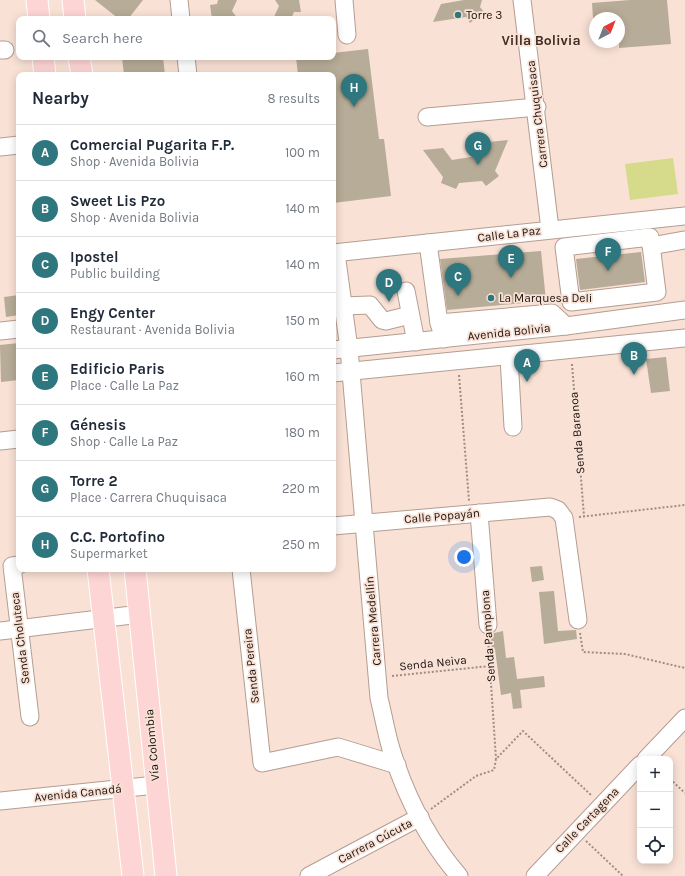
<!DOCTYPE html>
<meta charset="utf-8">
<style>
:root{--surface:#fff;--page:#f6f6f7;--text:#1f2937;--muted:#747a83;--line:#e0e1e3;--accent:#2e777e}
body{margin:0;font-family:Karla,sans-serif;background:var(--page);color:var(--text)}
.controls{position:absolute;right:12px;bottom:12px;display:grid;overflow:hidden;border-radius:8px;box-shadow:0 2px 10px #0003}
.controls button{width:36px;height:36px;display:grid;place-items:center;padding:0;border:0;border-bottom:1px solid var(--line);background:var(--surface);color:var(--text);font:20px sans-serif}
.compass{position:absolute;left:589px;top:12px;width:36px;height:36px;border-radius:50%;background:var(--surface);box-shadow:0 2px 10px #0003;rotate:42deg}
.you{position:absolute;left:464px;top:557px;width:14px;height:14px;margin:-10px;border:3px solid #fff;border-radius:50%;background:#1a73e8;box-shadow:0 0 0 6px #1a73e833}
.badge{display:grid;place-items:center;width:26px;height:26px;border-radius:50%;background:var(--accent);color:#fff;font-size:13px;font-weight:700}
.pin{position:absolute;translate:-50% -33px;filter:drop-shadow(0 1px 2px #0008)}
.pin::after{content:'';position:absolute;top:21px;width:14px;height:12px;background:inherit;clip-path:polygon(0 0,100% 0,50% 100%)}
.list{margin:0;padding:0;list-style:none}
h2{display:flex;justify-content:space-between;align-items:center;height:52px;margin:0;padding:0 16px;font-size:17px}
h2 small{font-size:13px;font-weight:400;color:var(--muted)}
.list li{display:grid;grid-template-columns:26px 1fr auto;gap:12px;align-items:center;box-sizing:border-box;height:56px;padding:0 16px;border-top:1px solid var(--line)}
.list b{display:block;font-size:15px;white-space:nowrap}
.list p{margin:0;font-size:13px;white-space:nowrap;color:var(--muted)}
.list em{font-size:13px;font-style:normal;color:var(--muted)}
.icon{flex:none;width:22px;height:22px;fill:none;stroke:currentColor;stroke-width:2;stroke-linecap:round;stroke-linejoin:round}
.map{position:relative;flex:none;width:685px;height:876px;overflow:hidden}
.search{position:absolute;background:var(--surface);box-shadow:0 2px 10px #0003;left:16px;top:16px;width:320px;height:44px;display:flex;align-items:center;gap:10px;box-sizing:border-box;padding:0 14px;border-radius:8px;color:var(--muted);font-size:15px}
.panel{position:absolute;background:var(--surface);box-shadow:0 2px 10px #0003;left:16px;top:72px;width:320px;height:500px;border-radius:8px}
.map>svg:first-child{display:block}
</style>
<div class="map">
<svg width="685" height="876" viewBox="0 0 685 876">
<rect width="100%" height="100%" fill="#f9e1d5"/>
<polygon fill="#d6db8c" points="673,158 678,194 630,200 625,164"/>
<g fill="#b7ac97">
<polygon points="95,0 143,0 128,19 119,19"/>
<polygon points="218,0 237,0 232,11 238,19 212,19 210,5 217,4"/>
<polygon points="275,0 299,0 301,12 294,12 291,19 273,19 279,6"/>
<polygon points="464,0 482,0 480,7 484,12 470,23 466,17 433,22 441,4"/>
<polygon points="630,0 667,0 671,44 619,48 619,18 593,18 592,3"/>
<polygon points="368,49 379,139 384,139 391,196 333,203 333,75 298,75 296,57 333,57 333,53"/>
<polygon points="122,57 163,57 165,75 124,75"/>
<polygon points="508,140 495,171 499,176 486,186 482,181 459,183 456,189 441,183 443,177 423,150 443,148 452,160 483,155 489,142"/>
<polygon points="541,251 546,301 447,310 440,259"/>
<polygon points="641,252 645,282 580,290 576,259"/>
<polygon points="19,295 19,315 6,317 4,297"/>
<polygon points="19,343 19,380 1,382 0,345"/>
<polygon points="666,357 670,391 651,393 646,359"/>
<polygon points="542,566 544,580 532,582 530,567"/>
<polygon points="554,591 558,631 576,630 577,639 544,644 539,592"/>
<polygon points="503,631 506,658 514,657 517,679 544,676 545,687 520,690 522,708 513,709 511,693 501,695 495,649 492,649 490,634"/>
</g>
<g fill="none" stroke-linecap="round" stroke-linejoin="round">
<defs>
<g id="minor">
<polyline points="179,0 181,19"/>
<polyline points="344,0 347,35"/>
<polyline points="522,0 550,229"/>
<polyline points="0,50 5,50"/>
<polyline points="186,57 188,75"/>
<polyline points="427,117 537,107"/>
<polyline points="0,147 19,145"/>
<polygon points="650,237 657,292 571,302 564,247"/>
<polyline points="428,243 439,323"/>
<polyline points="651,246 684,240"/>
<polyline points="333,253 685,216"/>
<path d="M336 253 349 349 379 698C383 714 386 732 391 749 405 794 428 840 459 876"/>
<polyline points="406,291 416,342"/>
<polyline points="343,306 370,305 382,320 386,321 410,315"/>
<polyline points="0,331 19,329"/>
<polyline points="444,339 439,323 552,313 566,326"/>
<polyline points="333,350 566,326 685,310"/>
<polyline points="509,357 513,427"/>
<polyline points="333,373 685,338"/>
<polyline points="0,441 19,439"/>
<polyline points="479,513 488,625"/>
<polyline points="333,526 550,507 558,510 564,518 578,620"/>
<polyline points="19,565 12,566 30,717"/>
<polyline points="241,569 262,763 338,747 397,765"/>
<polyline points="0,631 140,614"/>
<polyline points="646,759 685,718"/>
<polyline points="0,801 156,785"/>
<polyline points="309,876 420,817"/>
<polyline points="535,876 640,765"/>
</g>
<g id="major">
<polyline points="37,0 39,19"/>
<polyline points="73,0 75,19"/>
<polyline points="43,57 45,75"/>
<polyline points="79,57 82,75"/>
<polyline points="98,569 133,876"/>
<polyline points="135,569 166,876"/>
</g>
</defs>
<use href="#minor" stroke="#b49d91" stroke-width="19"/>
<use href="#major" stroke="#fff" stroke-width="23"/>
<g stroke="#9f8d84" stroke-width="2" stroke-dasharray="2 2" stroke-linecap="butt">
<polyline points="572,364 584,516"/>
<polyline points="459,375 469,501"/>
<polyline points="579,517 685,505"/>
<polyline points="580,633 583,652 625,654 685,668"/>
<polyline points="488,638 496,759"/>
<polyline points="392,676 490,666"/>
<polyline points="670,779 685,793"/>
<polyline points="431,809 476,776 494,770 496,759 523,731 592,796"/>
<polyline points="586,841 623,876"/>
</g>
<use href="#minor" stroke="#fff" stroke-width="17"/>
<use href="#major" stroke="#fed5d5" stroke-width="21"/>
</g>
<g fill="#2e777e" stroke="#f9e1d5" stroke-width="1.5">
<circle cx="458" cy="15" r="4"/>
<circle cx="491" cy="298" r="4"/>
</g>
<g text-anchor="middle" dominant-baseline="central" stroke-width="3.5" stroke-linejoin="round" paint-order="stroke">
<g font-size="12" fill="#1b130f" stroke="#f9e1d5" text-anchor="start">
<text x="466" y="15">Torre 3</text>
<text x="499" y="298">La Marquesa Deli</text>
</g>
<g font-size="12" fill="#1b130f" stroke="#f9e1d5">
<text transform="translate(537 114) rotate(-97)">Carrera Chuquisaca</text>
<text transform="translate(509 234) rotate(-7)">Calle La Paz</text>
<text transform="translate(509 332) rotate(-6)">Avenida Bolivia</text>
<text transform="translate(577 433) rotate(-95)">Senda Baranoa</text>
<text transform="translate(442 516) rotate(-5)">Calle Popayán</text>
<text transform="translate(373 621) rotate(-95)">Carrera Medellín</text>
<text transform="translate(488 636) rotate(-94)">Senda Pamplona</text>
<text transform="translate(20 638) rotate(-97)">Senda Choluteca</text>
<text transform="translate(433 663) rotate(-6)">Senda Neiva</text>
<text transform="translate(251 666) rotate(-96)">Senda Pereira</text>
<text transform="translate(152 745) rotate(-95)">Vía Colombia</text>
<text transform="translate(78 793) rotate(-6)">Avenida Canadá</text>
<text transform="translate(587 820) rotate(-46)">Calle Cartagena</text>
<text transform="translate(375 841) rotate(-28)">Carrera Cúcuta</text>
</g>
<g font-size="14" font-weight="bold" fill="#402e24" stroke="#f9e1d5">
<text x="541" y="40">Villa Bolivia</text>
</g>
</g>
</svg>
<div class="controls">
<button>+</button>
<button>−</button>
<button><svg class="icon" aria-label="locate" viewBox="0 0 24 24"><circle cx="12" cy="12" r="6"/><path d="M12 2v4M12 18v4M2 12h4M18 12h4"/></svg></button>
</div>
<svg class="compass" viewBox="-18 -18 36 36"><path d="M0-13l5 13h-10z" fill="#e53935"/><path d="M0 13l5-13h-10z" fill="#747a83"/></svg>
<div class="you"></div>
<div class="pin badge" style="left:527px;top:382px">A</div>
<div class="pin badge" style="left:634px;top:375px">B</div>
<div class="pin badge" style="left:458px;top:296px">C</div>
<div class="pin badge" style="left:389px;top:302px">D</div>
<div class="pin badge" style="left:511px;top:278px">E</div>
<div class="pin badge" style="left:608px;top:271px">F</div>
<div class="pin badge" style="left:478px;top:165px">G</div>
<div class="pin badge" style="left:354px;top:107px">H</div>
<div class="search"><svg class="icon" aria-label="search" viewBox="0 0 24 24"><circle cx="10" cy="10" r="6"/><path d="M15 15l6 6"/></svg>Search here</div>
<section class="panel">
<h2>Nearby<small>8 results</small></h2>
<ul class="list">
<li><span class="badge">A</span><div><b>Comercial Pugarita F.P.</b><p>Shop · Avenida Bolivia</p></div><em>100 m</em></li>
<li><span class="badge">B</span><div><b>Sweet Lis Pzo</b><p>Shop · Avenida Bolivia</p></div><em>140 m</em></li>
<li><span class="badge">C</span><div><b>Ipostel</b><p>Public building</p></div><em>140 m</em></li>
<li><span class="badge">D</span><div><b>Engy Center</b><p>Restaurant · Avenida Bolivia</p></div><em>150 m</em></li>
<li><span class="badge">E</span><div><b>Edificio Paris</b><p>Place · Calle La Paz</p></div><em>160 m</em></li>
<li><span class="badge">F</span><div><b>Génesis</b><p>Shop · Calle La Paz</p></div><em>180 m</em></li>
<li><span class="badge">G</span><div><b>Torre 2</b><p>Place · Carrera Chuquisaca</p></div><em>220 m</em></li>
<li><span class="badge">H</span><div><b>C.C. Portofino</b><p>Supermarket</p></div><em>250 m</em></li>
</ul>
</section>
</div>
